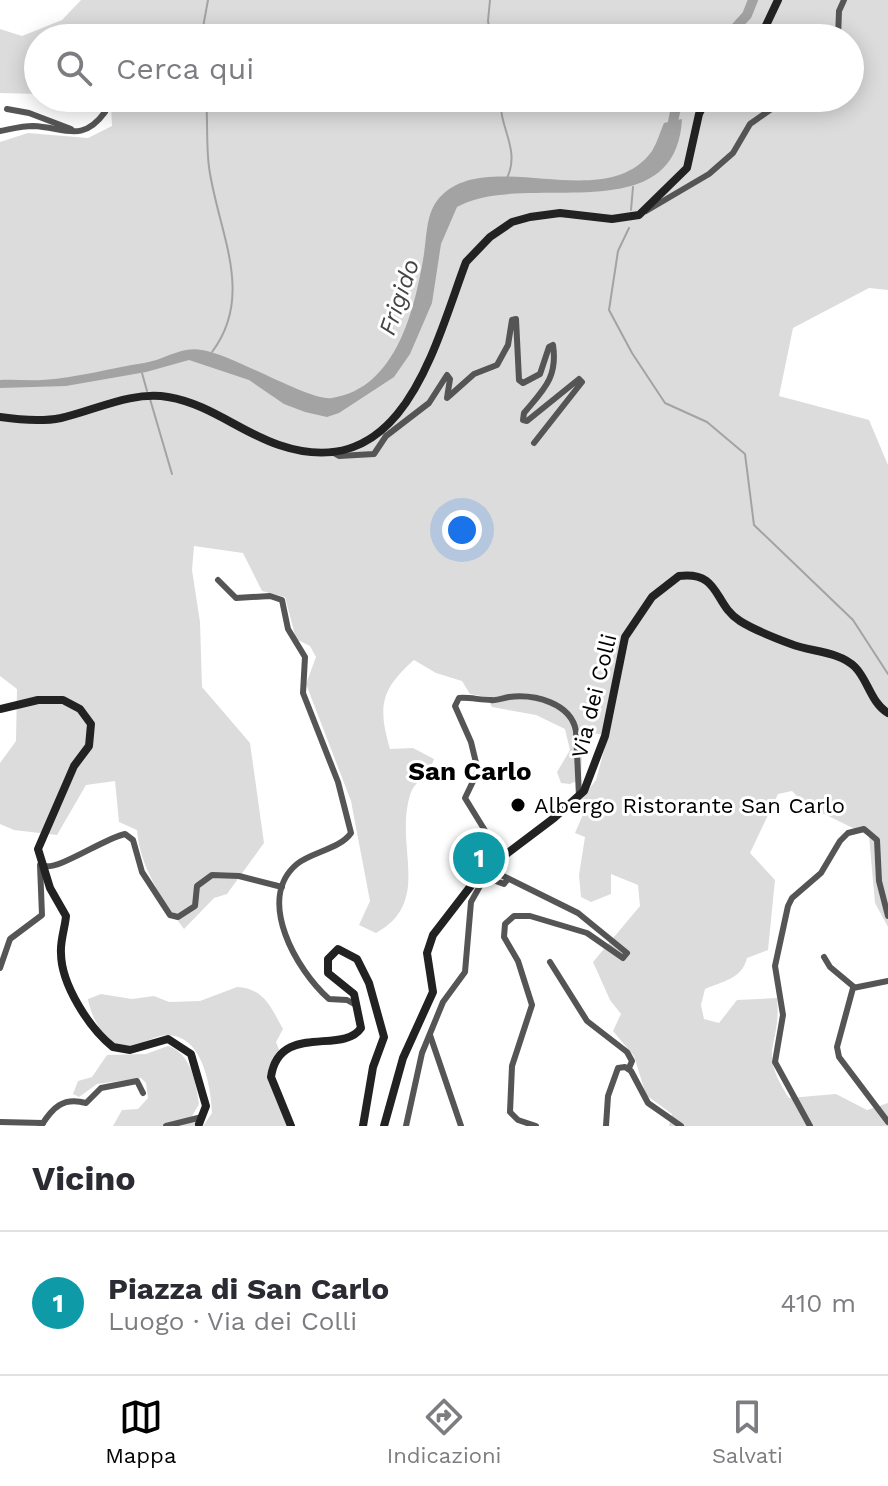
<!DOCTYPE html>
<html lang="it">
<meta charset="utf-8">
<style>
:root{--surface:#fff;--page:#f2f2f3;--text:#2b2b33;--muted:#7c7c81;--line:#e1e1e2;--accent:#000}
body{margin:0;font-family:"Work Sans",sans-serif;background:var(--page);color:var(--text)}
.you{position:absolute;left:462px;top:530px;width:28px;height:28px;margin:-20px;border:6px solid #fff;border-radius:50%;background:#1a73e8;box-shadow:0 0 0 12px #1a73e833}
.badge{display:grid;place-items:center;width:52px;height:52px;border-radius:50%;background:var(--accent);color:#fff;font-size:26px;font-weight:700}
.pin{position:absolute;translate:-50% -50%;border:4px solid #fff;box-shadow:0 2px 8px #0006}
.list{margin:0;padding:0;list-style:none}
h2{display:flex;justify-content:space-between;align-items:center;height:104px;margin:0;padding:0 32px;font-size:34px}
h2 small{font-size:26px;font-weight:400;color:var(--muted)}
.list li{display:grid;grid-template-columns:52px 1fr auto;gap:24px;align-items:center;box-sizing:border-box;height:144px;padding:0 32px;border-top:2px solid var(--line)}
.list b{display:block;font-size:30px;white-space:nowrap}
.list p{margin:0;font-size:26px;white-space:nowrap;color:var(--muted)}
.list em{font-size:26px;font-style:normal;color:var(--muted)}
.icon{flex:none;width:44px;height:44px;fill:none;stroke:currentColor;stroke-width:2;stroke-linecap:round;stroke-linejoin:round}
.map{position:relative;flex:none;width:888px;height:1126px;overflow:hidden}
.search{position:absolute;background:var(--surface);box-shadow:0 4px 20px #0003;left:24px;right:24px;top:24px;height:88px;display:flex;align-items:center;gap:20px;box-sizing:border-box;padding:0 28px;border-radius:44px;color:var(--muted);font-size:30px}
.sheet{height:248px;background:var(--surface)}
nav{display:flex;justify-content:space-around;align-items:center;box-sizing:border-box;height:112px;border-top:2px solid var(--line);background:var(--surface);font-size:22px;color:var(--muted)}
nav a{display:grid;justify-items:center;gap:4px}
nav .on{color:var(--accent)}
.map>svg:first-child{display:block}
</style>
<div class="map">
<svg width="888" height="1126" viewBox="0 0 888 1126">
<rect width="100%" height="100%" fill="#fff"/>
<g fill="#dcdcdc">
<path d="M81 0H888V290L869 288 793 328 779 396 869 420 888 465V927L875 903 869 836 806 805 792 791 778 794 750 853 775 880 768 950 747 958C742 979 723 981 705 989L701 1005 704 1019 719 1023 737 1000 777 998C782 1048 756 1047 789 1098L836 1094 867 1110 888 1103V1126H669L672 1114 646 1095 634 1056 613 1031 621 1014 610 1000 593 962 640 906 638 885 611 874V894L591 902 581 897 579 875 585 837 575 833 585 810 581 800 596 780 608 736 583 731 581 779 570 784 561 783 557 772 570 750 565 729 536 715 492 707 487 697 470 694 462 681 436 673 414 660C380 690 378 707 390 749L413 748 434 759C430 774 414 781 410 795 394 847 433 902 376 933L359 925 370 901 351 801 306 684 316 657 310 646 296 639 285 597 262 591 243 553 194 546 192 570 200 622 202 687 250 743 264 843 227 894 214 898 184 929C162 899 140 868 137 830L119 822 115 781 86 785 57 835 14 830 0 824V763L16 741 17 689 0 676V142L28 133 88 138 112 126 111 107H73L57 98H850V38H38V94L0 93V29L22 36 62 20Z"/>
<path d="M237 987C265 988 272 1010 283 1029L276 1042 281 1055 272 1074 289 1126H203L212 1113C211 1084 201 1028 160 1036 148 1039 137 1048 124 1046 104 1043 91 1017 88 999L101 994 132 999 154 996 169 1002 200 1001Z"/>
<path d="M168 1046C191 1053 196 1083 199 1104L191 1118 198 1126H113L122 1110 138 1109 148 1098 146 1083 141 1078 97 1084 79 1097 73 1094 78 1081 92 1077 107 1055 146 1054Z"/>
</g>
<path fill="#a3a3a3" d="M682 119C676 234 524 169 457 207L441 244 432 303 410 354 394 377 339 413 327 417 305 412 284 404 249 380 189 360 146 372 66 386 0 388V380C14 379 28 381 42 380 76 378 111 368 144 363 165 360 180 346 202 350 234 355 311 402 332 398 397 388 415 308 424 254 427 235 426 212 440 197 488 145 605 216 652 151 657 143 660 132 664 123Z"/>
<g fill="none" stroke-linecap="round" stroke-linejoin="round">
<g stroke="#a3a3a3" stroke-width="2">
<polyline points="490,0 488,21 491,38"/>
<polyline points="201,38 208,0"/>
<path d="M206 98C208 121 206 145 209 167 217 229 256 294 212 352"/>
<path d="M501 98C498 127 521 149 507 178"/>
<polyline points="631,210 633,187"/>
<polyline points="629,228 618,251 609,310 632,353 665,403 707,422 745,454 754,525 853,620 888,674"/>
<polyline points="142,373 147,391"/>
<polyline points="150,399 172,474"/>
</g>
<g stroke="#a3a3a3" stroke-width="10">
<polyline points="726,38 747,15 753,0"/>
<polyline points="671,131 678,98"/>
</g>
<g stroke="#555" stroke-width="6">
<polyline points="838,38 839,11 844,0"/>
<polyline points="7,109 29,113 71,129"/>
<path d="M0 131C11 129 22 126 33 126 64 127 82 144 105 112"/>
<polyline points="646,211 709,174 733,153 750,124 787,98"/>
<path d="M332 452 339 456 374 454 386 436 429 403 447 375 450 379 447 398 474 374 497 365 508 345 512 320 516 319 519 380 523 383 540 374 549 347 553 345C558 378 543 390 524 413L523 420 527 421 579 379 582 382 534 443"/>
<path d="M218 580 236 598 270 596 282 600 288 629 305 657 303 693 338 782 351 833C340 849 312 852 297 864 255 899 297 971 329 999L347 1000 356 1005"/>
<path d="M497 860 492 842 465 798 478 771 471 742 455 706 459 698C469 697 480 700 491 700 497 701 503 698 509 697 535 694 571 703 576 731L579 796"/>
<path d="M44 866C59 870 103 839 125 834L133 840 142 872 170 915 178 917 195 906 197 886 212 875 239 876 282 887"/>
<polyline points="487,868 578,913 627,953 623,958 587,933 530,916 514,916 505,924 504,937 518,961 532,1005 512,1066 510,1112 518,1120 536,1126"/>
<polyline points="824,957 830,967 854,987"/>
<polyline points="550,962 587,1021 627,1052 632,1061 629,1068"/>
<polyline points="0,968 10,939 42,915 40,865"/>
<polyline points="888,981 853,988 837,1047 839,1057 888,1122"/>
<polyline points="430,1035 461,1126"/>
<polyline points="0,1122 43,1123"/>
<path d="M41 1126C53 1107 63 1097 86 1103L101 1088 137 1081 143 1093"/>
<polyline points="166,1126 202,1117"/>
<polyline points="406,1126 422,1053 443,1002 465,972 471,902 485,877 504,884 508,879"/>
<polyline points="606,1126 608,1096 618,1068 625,1067 631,1071 648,1103 681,1126"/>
<polyline points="810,1126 775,1062 783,1015 775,966 788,906 792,898 821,873 840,841 848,833 864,829 877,840 879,881 888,916"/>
</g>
<g stroke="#222" stroke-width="8">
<polyline points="760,38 778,0"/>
<path d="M0 417C20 420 41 422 61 418 96 410 131 391 168 397 210 404 240 432 279 445 403 487 434 347 466 262L490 237 512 222 530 217 560 213 612 219 639 215 687 168 699 114 707 98"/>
<path d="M0 709 38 700H63L80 709 91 724 89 746 74 766 38 849 50 888 66 916C65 928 60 941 61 953 61 984 89 1028 113 1047L130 1050 168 1039 191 1054 206 1106 199 1124"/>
<path d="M291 1126 271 1077C279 1022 343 1055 361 1028L354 994 328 973V959L338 949 357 959 369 983 384 1037 373 1067 363 1126"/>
<path d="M384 1126 403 1058 433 992 427 953 433 935 480 874 554 818 584 791 605 736 625 637 652 597 679 576C721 571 713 604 740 621 754 630 775 638 791 644 811 652 839 651 855 667 868 680 871 703 888 713"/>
</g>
</g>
<circle fill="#000" stroke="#fff" stroke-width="3" cx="518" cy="805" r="8"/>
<g text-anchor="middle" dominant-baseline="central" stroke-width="6" stroke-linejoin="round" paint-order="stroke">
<g font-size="22" fill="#000" stroke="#fff">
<text transform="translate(594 696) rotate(-76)">Via dei Colli</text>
</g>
<g font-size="22" fill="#000" stroke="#fff" text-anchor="start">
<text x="534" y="805">Albergo Ristorante San Carlo</text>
</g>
<g font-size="24" font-style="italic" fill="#444" stroke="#fff">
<text transform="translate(399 297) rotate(-71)">Frigido</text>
</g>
<g font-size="26" font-weight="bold" fill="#000" stroke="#fff">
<text x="470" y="771">San Carlo</text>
</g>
</g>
</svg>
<div class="you"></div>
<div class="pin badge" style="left:479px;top:858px;background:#0f9aa8">1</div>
<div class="search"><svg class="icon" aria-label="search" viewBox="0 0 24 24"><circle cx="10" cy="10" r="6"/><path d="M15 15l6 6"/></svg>Cerca qui</div>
</div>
<section class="sheet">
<h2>Vicino<small></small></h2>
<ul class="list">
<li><span class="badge" style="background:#0f9aa8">1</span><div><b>Piazza di San Carlo</b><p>Luogo · Via dei Colli</p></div><em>410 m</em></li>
</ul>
</section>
<nav>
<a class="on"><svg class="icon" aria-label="map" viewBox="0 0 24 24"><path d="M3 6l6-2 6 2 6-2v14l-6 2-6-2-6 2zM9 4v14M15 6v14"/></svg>Mappa</a>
<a><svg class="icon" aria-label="directions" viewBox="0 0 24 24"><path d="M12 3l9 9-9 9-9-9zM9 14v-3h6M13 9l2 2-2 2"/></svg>Indicazioni</a>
<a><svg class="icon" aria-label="saved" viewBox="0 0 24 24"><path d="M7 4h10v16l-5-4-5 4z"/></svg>Salvati</a>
</nav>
